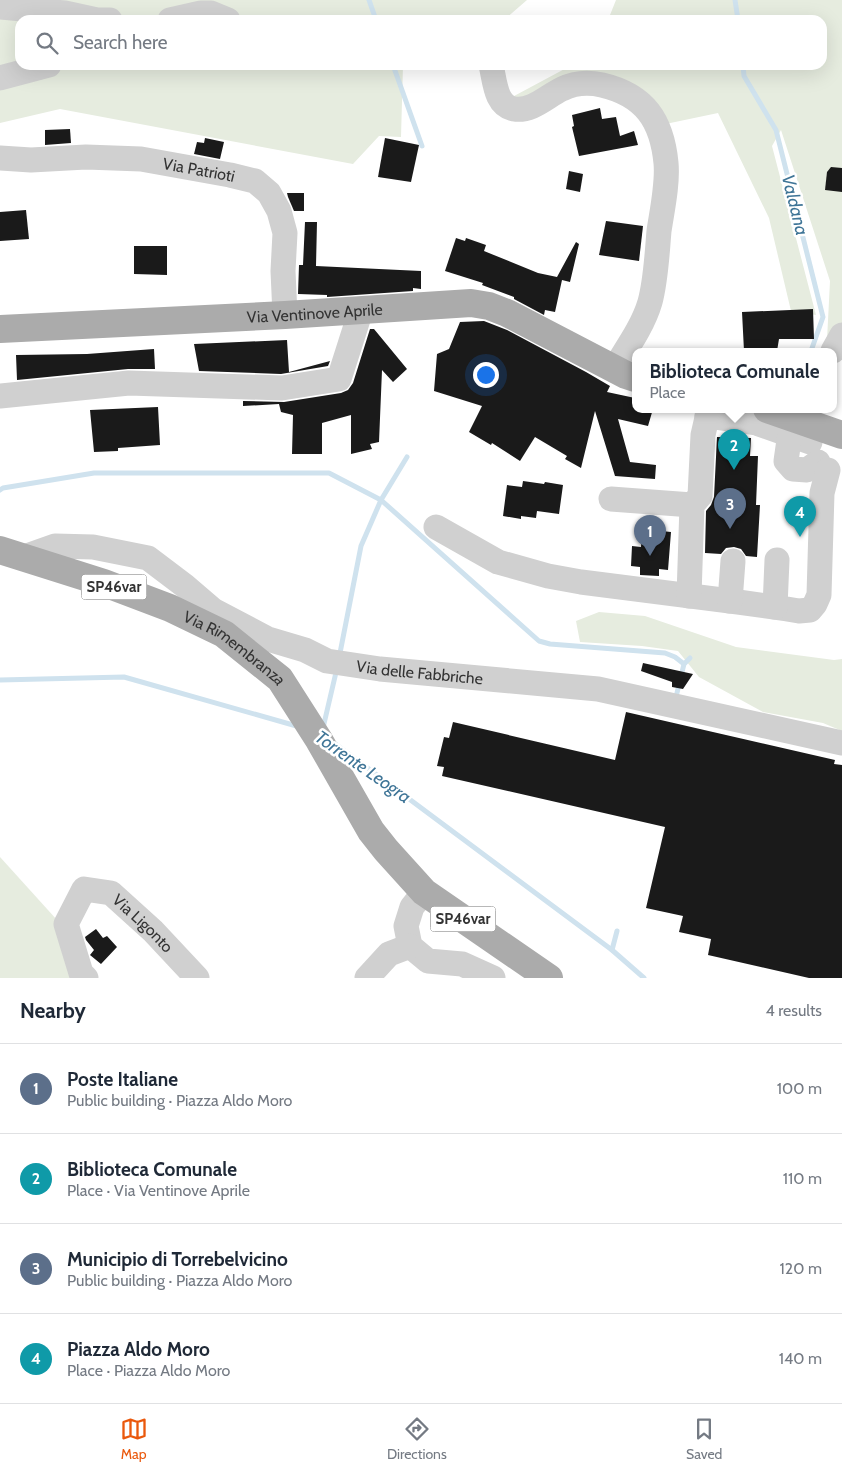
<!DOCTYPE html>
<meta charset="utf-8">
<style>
:root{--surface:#fff;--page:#f2f2f3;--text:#1f2937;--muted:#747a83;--line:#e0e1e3;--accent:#ea580c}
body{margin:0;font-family:Cabin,sans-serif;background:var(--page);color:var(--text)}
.you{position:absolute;left:485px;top:374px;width:18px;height:18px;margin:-12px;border:4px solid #fff;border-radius:50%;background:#1a73e8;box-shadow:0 0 0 8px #1a73e833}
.badge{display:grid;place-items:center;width:32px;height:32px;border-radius:50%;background:var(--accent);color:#fff;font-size:16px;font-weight:700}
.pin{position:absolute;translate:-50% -41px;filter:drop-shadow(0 1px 2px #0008)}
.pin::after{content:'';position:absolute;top:26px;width:18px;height:15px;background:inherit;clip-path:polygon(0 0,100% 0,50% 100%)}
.popup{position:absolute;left:632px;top:348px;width:205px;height:65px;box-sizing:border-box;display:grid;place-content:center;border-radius:10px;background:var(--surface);filter:drop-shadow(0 1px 4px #0005);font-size:16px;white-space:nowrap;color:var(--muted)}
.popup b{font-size:19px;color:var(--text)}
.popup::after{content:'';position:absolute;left:50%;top:100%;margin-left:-10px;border:10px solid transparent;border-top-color:var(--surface)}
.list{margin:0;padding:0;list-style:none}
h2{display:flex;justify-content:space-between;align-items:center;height:65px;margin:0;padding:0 20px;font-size:21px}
h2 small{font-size:16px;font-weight:400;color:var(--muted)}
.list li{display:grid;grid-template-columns:32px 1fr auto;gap:15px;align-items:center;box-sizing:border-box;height:90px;padding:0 20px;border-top:1px solid var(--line)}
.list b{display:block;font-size:19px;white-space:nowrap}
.list p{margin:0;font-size:16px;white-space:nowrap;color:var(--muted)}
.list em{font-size:16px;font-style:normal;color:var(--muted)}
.icon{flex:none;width:28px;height:28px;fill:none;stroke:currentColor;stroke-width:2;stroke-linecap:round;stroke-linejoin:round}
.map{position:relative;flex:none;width:842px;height:978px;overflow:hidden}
.search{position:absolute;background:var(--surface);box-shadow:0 5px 20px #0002;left:15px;right:15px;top:15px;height:55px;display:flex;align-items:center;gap:12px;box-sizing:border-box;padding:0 18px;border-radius:15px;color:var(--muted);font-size:19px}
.sheet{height:425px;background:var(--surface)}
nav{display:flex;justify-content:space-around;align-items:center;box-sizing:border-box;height:70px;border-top:1px solid var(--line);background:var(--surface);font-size:14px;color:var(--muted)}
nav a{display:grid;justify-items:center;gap:2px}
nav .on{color:var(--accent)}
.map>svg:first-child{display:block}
</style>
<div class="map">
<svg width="842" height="978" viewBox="0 0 842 978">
<rect width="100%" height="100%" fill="#fff"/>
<g fill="#e6ecdf">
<polygon points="0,0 527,0 504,20 426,20 424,17 422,20 20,20 20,65 403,65 401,137 379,136 353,164 60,109 0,123"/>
<polygon points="616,0 842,0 842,328 827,340 830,281 781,130 772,146 816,315 791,311 769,218 718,113 656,126 591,85 501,103 572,65 822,65 822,20 608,20"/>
<polygon points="599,612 645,616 736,647 834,660 842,659 842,731 823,723 763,712 699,677 678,651 642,646 580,642 576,621"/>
<polygon points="0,857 57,920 78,978 0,978"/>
</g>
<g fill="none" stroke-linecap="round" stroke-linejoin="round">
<g stroke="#cfe2ee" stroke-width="5">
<polyline points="369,0 376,20"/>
<polyline points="735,0 738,20"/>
<polyline points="393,65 422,146"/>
<polyline points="743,65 744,76 776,130 823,317 811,351"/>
<polyline points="0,490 3,488 94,473 329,473 381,500 539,641 550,644 665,653 675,657 684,664"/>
<polyline points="340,653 361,546 381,500 407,457"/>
<polyline points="0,680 124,677 300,727"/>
<polyline points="676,697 684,664 690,658"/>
<polyline points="323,728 337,668"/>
<polyline points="334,743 612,950 644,978"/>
<polyline points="612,950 617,931"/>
</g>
</g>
<g fill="#1a1a1a">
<polygon points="600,108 602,119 616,117 620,136 634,131 638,145 579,156 572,127 574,126 572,115"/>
<polygon points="70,129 71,143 45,145 45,130"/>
<polygon points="205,138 224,142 220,159 194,154 197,142 204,143"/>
<polygon points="385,138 419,145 411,182 378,177"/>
<polygon points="831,167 842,168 842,192 825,190 827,172"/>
<polygon points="569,171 583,174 580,192 566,189"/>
<polygon points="287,193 304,193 304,211 294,211 288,197"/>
<polygon points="26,210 29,239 0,241 0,212"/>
<polygon points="606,221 643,226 639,261 599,255"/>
<polygon points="305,222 317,222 316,266 421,271 421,289 413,288 413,291 327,297 327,295 298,294 299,265 303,265"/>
<polygon points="456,238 465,241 466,238 486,245 484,251 538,273 557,277 576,242 579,244 570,282 562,280 555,312 545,310 544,315 514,299 514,297 482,285 483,283 445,271"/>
<polygon points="134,246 167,246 167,275 134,274"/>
<polygon points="813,309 814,339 779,339 777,351 744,351 742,312"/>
<polygon points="484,321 507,330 586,372 610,386 607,392 635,398 635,409 653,409 648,426 618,419 630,462 656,465 655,479 615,476 595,411 581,468 565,459 567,456 535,437 520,461 492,443 491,445 469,432 482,406 434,391 437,354 449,349 460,322"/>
<polygon points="370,329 374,329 407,369 393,382 382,370 379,442 370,444 372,449 351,454 351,415 322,423 322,454 292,454 293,415 281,412 279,404 243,406 243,401 284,402 341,393 348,390 353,383"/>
<polygon points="287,340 289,372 330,361 328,366 281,374 199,371 194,344"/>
<polygon points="154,349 155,369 128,369 17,380 16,355 87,354"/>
<polygon points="158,407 160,445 118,448 118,451 94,452 90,410"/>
<polygon points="717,437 751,438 750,456 758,456 756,505 760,505 757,557 746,556 741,549 734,547 726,548 721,554 705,553 706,511 711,505 714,497"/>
<polygon points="523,481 544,484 545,482 563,485 559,514 537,511 536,518 521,516 521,519 503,516 507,485 522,487"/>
<polygon points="642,529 671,532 668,570 659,569 659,576 640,575 640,567 631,566 632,546 641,547"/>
<polygon points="643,663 693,674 683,689 672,687 672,682 641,671"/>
<polygon points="626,712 835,760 834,764 842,765 842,978 809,978 708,955 711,939 679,932 683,916 646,908 665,827 442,776 444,767 437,766 444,737 449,738 453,722 615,760"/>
<polygon points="96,929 103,938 107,936 117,947 101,964 90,955 94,950 86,940 85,937"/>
</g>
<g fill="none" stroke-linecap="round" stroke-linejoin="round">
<g stroke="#d0d0d0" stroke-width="25">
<polyline points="0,7 65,13 97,20 110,20"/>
<polyline points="170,20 201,13 211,13 228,20"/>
<path d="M491 65C495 81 495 105 514 109 532 112 547 96 562 89 574 83 589 82 602 85 645 95 662 121 666 163 668 183 662 211 659 231 657 254 656 280 650 302 643 326 627 348 614 369"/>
<polyline points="0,78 49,65"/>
<path id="s1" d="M0 158 31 160 86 157 141 159 230 175 255 181 269 193 279 211 285 233 283 271 285 315"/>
<polyline points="833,351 842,335"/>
<polyline points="0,396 129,383 282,388 339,379 361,310"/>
<polyline points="707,416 756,423 810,442"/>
<polyline points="796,421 789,440 786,461 793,469 807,470 818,462"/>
<polyline points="611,499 692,505"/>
<polyline points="436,527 498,562 548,576 581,582 738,602 787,609 799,611 810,610 815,604 819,595 822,493 828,470"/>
<path id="s2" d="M24 557 55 546 93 547 148 558 185 586 213 610 268 639 305 650 327 661 380 669 598 689 842 743"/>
<polyline points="689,596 692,505 700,496 703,435 709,409"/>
<polyline points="730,601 733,561"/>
<polyline points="775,607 777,560"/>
<polyline points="424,892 412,907 406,926 410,946 428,961 462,964 493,978"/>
<path id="s3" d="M86 978 81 973 66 924 84 889 111 893 153 931 197 978"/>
<polyline points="367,978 389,954 410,946"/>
</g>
<g stroke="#ababab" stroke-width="28">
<path id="s4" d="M0 329 285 315 471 303 489 306 507 313 626 375 635 378"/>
<polyline points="767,409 842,435"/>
<path id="s5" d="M0 550 104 583 170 608 224 634 280 679 319 740 371 831 386 850 424 892 549 978"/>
</g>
</g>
<g text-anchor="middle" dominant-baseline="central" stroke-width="5" stroke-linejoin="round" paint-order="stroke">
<g fill="#fff" stroke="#707070" stroke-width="1">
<rect x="81.5" y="574.5" width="65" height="25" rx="4"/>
<rect x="430.5" y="906.5" width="65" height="25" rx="4"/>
</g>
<g font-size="15" font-weight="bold" fill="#333">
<text x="114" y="587">SP46var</text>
<text x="463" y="919">SP46var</text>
</g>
<g font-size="16" fill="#333" stroke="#fff">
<text stroke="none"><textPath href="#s1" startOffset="200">Via Patrioti</textPath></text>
<text stroke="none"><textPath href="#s4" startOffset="315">Via Ventinove Aprile</textPath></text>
<text stroke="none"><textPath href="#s5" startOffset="256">Via Rimembranza</textPath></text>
<text stroke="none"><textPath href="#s2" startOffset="429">Via delle Fabbriche</textPath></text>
<text stroke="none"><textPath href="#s3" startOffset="169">Via Ligonto</textPath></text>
</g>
<g font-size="18" font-style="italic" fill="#3f7597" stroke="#fff">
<text transform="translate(795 205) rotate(76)">Valdana</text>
<text transform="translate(363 767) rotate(35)">Torrente Leogra</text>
</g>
</g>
</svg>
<div class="you"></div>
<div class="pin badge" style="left:650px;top:556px;background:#5c6f8a">1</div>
<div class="pin badge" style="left:734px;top:470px;background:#0f9aa8">2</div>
<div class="popup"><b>Biblioteca Comunale</b>Place</div>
<div class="pin badge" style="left:730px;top:529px;background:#5c6f8a">3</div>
<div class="pin badge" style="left:800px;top:537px;background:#0f9aa8">4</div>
<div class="search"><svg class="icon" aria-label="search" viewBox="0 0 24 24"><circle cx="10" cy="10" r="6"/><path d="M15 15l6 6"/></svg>Search here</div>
</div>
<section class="sheet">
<h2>Nearby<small>4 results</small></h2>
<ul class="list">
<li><span class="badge" style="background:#5c6f8a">1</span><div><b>Poste Italiane</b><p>Public building · Piazza Aldo Moro</p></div><em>100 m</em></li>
<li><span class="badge" style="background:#0f9aa8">2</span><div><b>Biblioteca Comunale</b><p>Place · Via Ventinove Aprile</p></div><em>110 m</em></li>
<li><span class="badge" style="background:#5c6f8a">3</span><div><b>Municipio di Torrebelvicino</b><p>Public building · Piazza Aldo Moro</p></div><em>120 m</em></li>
<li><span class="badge" style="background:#0f9aa8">4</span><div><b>Piazza Aldo Moro</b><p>Place · Piazza Aldo Moro</p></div><em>140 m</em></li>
</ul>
</section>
<nav>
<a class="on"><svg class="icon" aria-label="map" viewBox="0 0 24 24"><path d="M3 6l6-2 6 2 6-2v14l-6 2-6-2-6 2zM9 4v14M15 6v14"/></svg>Map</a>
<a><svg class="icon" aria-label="directions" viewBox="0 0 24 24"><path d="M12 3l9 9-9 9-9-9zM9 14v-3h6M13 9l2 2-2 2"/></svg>Directions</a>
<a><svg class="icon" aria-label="saved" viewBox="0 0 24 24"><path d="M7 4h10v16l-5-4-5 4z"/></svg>Saved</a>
</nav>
